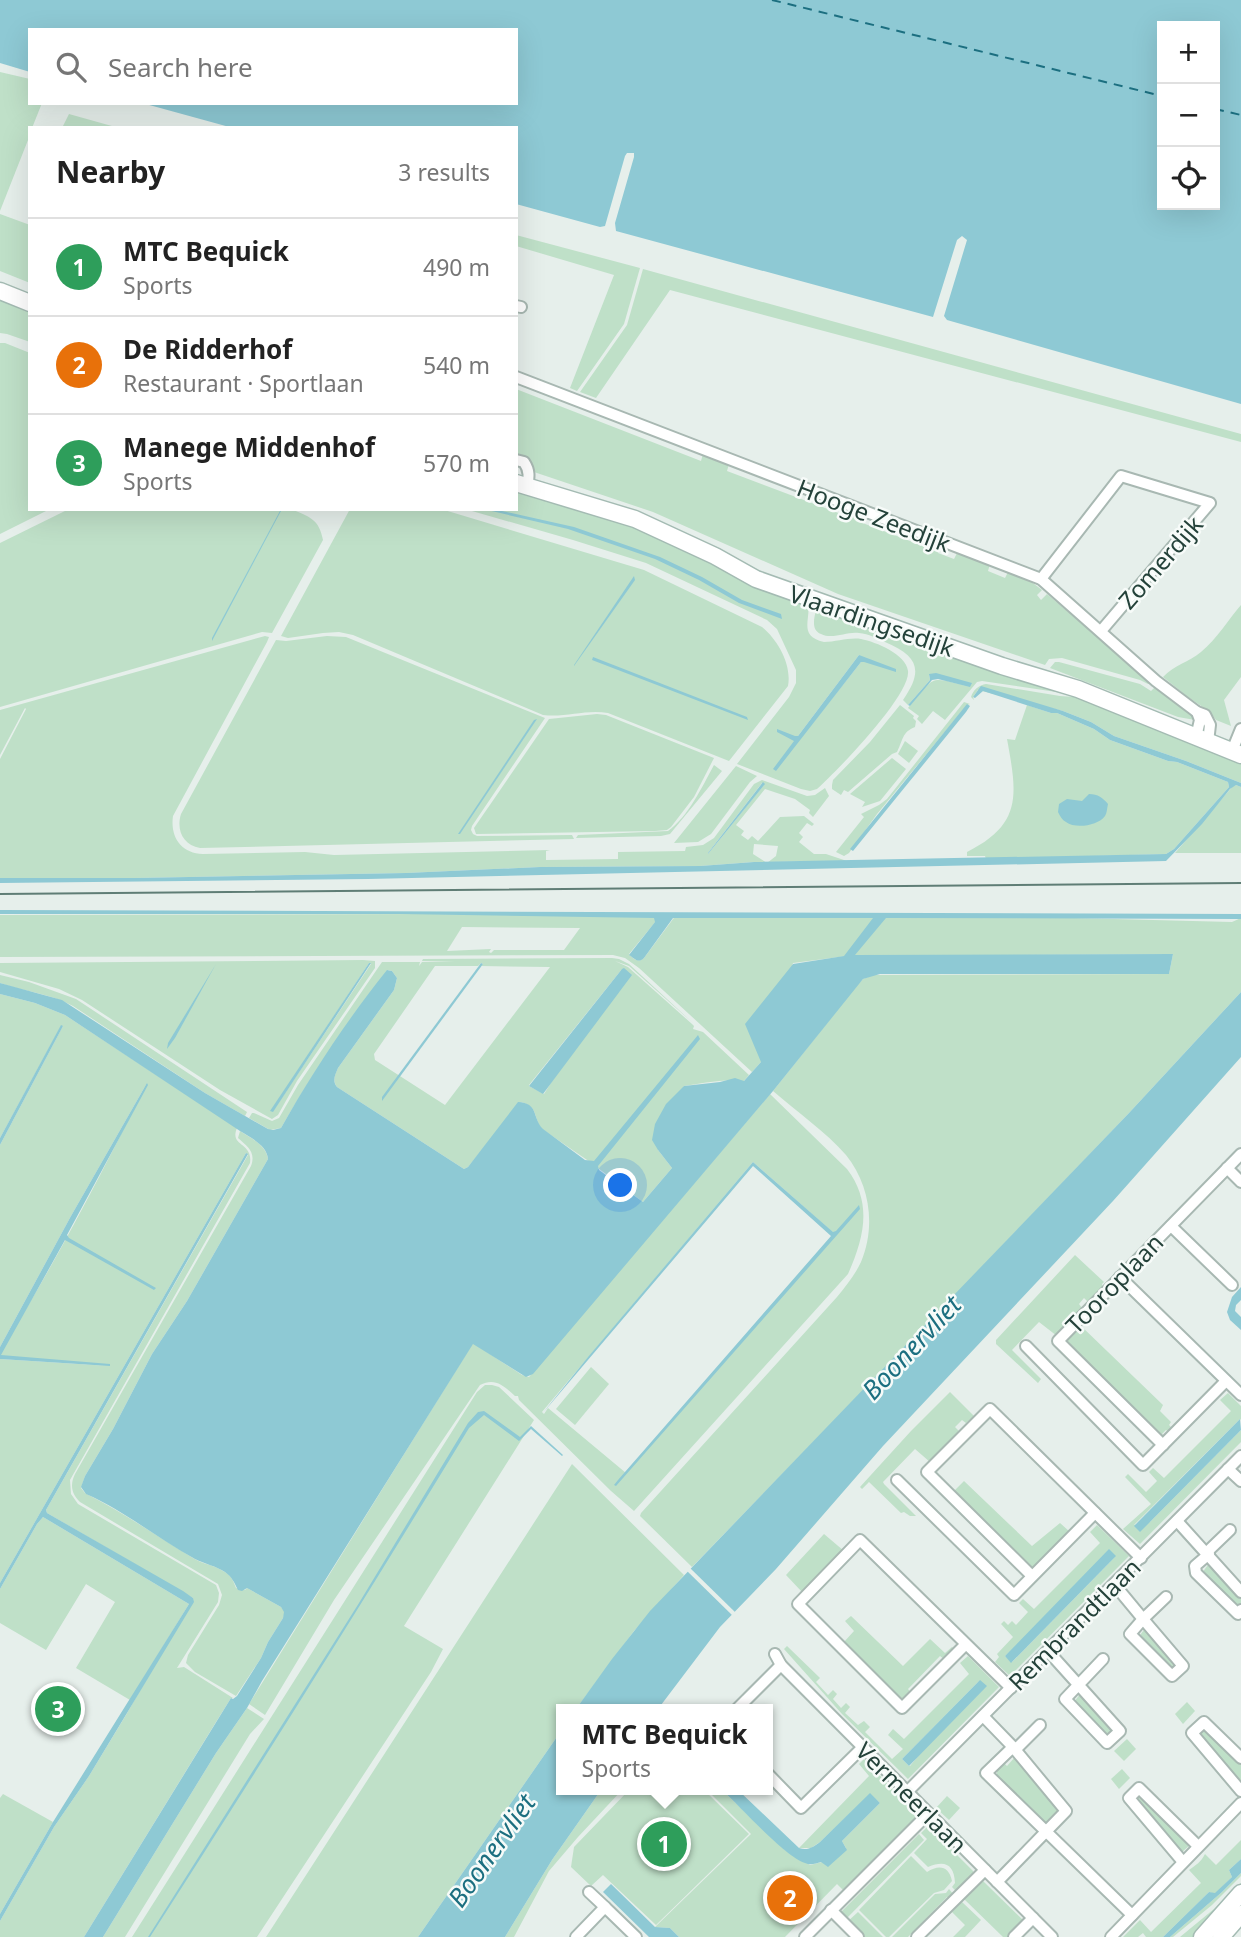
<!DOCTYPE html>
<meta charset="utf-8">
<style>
:root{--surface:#fff;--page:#f2f2f2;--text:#222;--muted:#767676;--line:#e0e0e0;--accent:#0f766e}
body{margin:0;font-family:"Noto Sans",sans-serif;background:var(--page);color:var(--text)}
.controls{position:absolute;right:21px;top:21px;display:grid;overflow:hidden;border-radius:0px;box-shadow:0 7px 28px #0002}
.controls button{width:63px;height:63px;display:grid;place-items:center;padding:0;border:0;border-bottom:2px solid var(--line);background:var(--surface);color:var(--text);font:35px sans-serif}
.you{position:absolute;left:621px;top:1186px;width:24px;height:24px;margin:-18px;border:5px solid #fff;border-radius:50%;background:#1a73e8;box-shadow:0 0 0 10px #1a73e833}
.badge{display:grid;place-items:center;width:46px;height:46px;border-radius:50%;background:var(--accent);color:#fff;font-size:23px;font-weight:700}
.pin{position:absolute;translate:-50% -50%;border:4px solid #fff;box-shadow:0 2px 7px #0006}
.popup{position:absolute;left:556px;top:1704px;width:217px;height:91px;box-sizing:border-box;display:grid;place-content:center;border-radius:0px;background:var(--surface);filter:drop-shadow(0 2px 5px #0005);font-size:23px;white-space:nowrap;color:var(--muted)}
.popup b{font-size:26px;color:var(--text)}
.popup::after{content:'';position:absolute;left:50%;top:100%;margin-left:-14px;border:14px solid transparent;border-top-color:var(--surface)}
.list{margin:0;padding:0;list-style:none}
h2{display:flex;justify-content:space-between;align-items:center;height:91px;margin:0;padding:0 28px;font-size:30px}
h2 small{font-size:23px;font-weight:400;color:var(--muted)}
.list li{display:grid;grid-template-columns:46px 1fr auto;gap:21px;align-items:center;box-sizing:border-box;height:98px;padding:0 28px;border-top:2px solid var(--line)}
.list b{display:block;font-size:26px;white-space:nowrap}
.list p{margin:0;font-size:23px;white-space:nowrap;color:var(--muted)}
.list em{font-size:23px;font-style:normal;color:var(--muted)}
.icon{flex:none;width:38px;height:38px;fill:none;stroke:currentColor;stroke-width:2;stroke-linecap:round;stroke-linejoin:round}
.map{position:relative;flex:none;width:1241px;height:1937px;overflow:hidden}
.search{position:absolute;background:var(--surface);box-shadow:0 7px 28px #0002;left:28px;top:28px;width:490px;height:77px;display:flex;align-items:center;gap:18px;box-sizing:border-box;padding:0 24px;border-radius:0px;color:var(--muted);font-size:26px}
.panel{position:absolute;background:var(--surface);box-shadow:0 7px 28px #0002;left:28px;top:126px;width:490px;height:385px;border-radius:0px}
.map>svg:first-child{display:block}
</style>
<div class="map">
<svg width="1241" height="1937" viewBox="0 0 1241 1937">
<rect width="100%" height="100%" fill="#e6efeb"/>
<g fill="#bfe0c8" fill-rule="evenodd">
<polygon points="0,72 30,79 30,103 42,103 32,128 30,128 30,135 0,211"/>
<polygon points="69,114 119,128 62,128"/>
<polygon points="0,214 30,225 30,283 0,271"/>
<polygon points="516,235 640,268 624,324 577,391 570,388 614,275 516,246"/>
<polygon points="643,269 1241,434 1241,442 670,290 596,398 580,392 627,325"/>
<polygon points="0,297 30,308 30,342 7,334 0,333"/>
<polygon points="0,343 5,343 30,353 30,509 50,509 0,534"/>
<polygon points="516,389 701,461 703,454 729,464 727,471 841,514 844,508 862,516 860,522 931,549 934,543 941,546 938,553 954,559 957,553 990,564 988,571 1005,578 1008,572 1029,580 1042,590 1037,595 1041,600 1047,594 1152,683 1148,684 1140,680 1062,658 1049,659 1045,665 838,594 653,512 534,472 528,459 516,455"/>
<path d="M516 489 640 529 808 604C811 620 798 636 824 642 836 642 850 637 861 639 876 642 906 654 908 671 911 695 836 772 817 789L810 791 801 789 737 764 789 697 796 683V670L777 629 767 620 646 563 573 540 465 509H516ZM859 655 864 662H861L800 739 798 736Z"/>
<path d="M69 509H291C310 517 319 519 323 540L272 633 262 632 0 707V543Z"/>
<path d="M350 509H441L644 570 762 627C778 640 792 665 788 686L729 761 608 713C586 709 565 718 543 715L353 635 339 632 323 633 288 638 281 636Z"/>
<path d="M1241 605V677L1224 700 1231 726 1216 720 1210 712 1188 697 1163 677C1174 665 1189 662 1201 652 1217 639 1228 620 1241 605Z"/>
<path d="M819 609 1070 694 982 681 977 682 945 720 933 711 922 724 917 719 919 716 908 708C936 675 928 676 970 687L929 675 930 680 908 705 903 700C924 670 918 656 885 642 877 638 869 634 859 633 847 631 833 640 821 634 811 630 814 619 816 610Z"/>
<path d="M265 636 269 637 267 642 173 816C170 837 181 853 203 854L305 852 334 855 550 850 546 851V860L618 859V852L685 851 686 847 703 845 714 838 754 784 762 780 807 796 815 795 825 788 829 796 813 817 809 813 810 810 795 799 765 789 736 825 744 831 741 835 748 840 752 836 758 841 780 817 804 816 814 824 812 826 807 823 799 833 803 837 799 842 814 854H826L847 861 754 862 700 866 540 867 406 873 135 878H0V759L26 709 25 708 0 755V710ZM762 783 764 785 708 854V853ZM754 844 778 846 776 856 767 863 753 854Z"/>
<path d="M327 636 346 637 545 718 472 826 471 830 473 834 477 836 572 835 574 839 200 848C183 845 176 830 181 814L276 640 286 641Z"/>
<polygon points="1055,662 1059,662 1140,684 1151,691 1156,686 1192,716 1195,720 1178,717 1050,668"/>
<path d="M986 684 1060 696 1089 698 1241 760V783L1186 761 1114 736 1091 722 1063 711 978 690 973 697 974 700 971 697C973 690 979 685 986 684Z"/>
<polygon points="964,702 970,704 967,705 877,814 849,853 844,856 836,852 864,817 861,814 879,805 887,799"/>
<path d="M900 705 914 716 913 718 916 721 915 727C902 732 903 740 897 752L892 754 848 792 844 790 841 795 832 789V785L833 780 870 742Z"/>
<path d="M1027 705 1051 713H1057L1094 729 1110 740 1168 761 1177 762 1228 782 1229 787 1174 849 1166 854 986 859 985 856H967V852C1023 824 1017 794 1007 739L1015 740Z"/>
<polygon points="597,714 606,715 714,758 694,797 671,827 667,830 655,831 476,834 474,828 549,719"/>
<polygon points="905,741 918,751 909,763 898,754"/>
<polygon points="892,758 906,769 880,801 862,807 865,802 850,794"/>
<path d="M714 765 722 771 670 834 661 836 576 838 578 835 668 831C688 817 702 787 714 765Z"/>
<polygon points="736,766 757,776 750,782 711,834 698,842 674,843"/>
<polygon points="1236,785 1241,787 1241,853 1175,853 1233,786"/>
<path d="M422 914 661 915 629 954C633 959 639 963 644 958L676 915 1035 917 1232 922 1241 918V992L1129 1113 912 1340 692 1567 640 1516 641 1513 837 1297C846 1286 855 1275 861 1262 876 1226 870 1185 846 1155 826 1132 796 1111 773 1091L858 984 863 979 873 975 1169 974 1173 954 847 956 793 963 761 1062 752 1072 639 968 625 958 613 955 0 957V915ZM462 927 579 928H580L564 950H494L491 953 489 952 491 949 447 951Z"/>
<path d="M612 958 619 959 629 964 694 1024 629 966 615 961 628 967 692 1024 694 1026 693 1029 703 1032 749 1075 743 1082C732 1077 699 1084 684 1086L658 1150 672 1168 643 1202 590 1162 542 1129C533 1118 539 1107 521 1102L468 1167 464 1169 337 1087C332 1080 335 1075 338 1068L394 990 397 978 392 971 388 970C349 1021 313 1072 281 1128L270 1130 249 1118 252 1113H254L272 1121 279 1118 298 1085 382 962H420L419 966 422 962 455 961H422L423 959ZM481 963 483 964 481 966 550 967 445 1105 375 1060 374 1054 435 966H478ZM622 969 544 1094 529 1086V1085Z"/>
<path d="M363 960 375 961V968L297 1081 278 1115 272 1119 220 1090 82 1000 59 989 0 972V963ZM369 963 371 964 273 1111H271Z"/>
<path d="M0 975 29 982 76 999 247 1112 245 1116 205 1093 73 1006C50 993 24 992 0 983Z"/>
<path d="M0 994 35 1003 65 1015 237 1128C229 1147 253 1142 250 1163L70 1480 71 1494 78 1504 216 1585 219 1593 218 1602 177 1668 184 1667 233 1698H231L216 1722 84 1937H0V1921L54 1827 89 1776 126 1715 193 1598 47 1513 46 1510 248 1155 246 1153 0 1583V1359L110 1366 0 1357V1351C55 1265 101 1174 147 1083L71 1216 0 1347V1145L63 1026H61L0 1138Z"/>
<path d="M770 1094 847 1169C873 1203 864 1238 848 1274L634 1511 611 1491 519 1400 518 1396H515C504 1386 495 1377 480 1385L334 1600 265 1715 249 1704 473 1343 522 1375 529 1377ZM753 1162 836 1235 626 1473 548 1408 544 1414 542 1412Z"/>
<path d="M240 1131C251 1138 266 1145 268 1159L187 1301 152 1354 113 1429 85 1476 81 1488 85 1493C122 1512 157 1536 193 1558 202 1564 214 1565 223 1571 231 1575 233 1580 236 1588L245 1590 247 1588 281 1607 285 1612 283 1618 268 1642 261 1658 236 1696 195 1672 186 1663 188 1655 219 1605 222 1595 218 1584 80 1502C71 1494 70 1484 75 1474L251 1166C256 1152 248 1147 238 1138Z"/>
<polygon points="1075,1255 1104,1282 1102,1284 1103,1287 1088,1302 1084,1298 1079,1304 1082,1308 1062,1329 1061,1333 1057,1336 1039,1322 1012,1350 1041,1379 1038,1383 996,1344 996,1340"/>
<polygon points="1080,1325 1163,1405 1160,1411 1171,1422 1169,1425 1174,1430 1170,1433 1166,1430 1162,1434 1165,1437 1161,1437 1064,1341"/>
<polygon points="591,1367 609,1384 575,1425 556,1409"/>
<polygon points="485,1385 492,1385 499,1387 534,1420 404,1626 443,1649 431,1672 257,1937 132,1937 477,1392"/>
<polygon points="950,1392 974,1416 966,1423 962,1420 955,1427 960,1432 930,1462 915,1449 883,1482 884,1484 916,1516 910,1516 904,1512 901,1513 869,1482 862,1489 860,1487 911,1431"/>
<polygon points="1228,1393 1241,1406 1241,1420 1240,1419 1134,1525 1150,1522 1241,1430 1241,1442 1140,1544 1123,1529 1151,1504 1125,1477 1128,1474 1146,1492 1157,1481 1149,1472 1153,1468 1164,1478 1231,1411 1220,1400"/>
<polygon points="572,1464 684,1575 634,1631 576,1709 561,1709 561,1731 418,1937 266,1937"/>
<polygon points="964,1481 1032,1546 1060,1523 1070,1532 1032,1572 953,1492"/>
<polygon points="43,1517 189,1604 130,1700 76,1668 115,1602 86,1584 46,1650 0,1623 0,1589 37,1524"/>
<path d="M1097 1525 1129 1556 1010 1676 995 1662 999 1657 997 1654 1013 1637 1001 1624 1004 1621 1008 1625 1012 1621 1016 1625 1028 1612 1019 1603 1023 1599 1034 1609 1100 1543 1090 1532ZM1116 1556 1012 1662 1005 1656Z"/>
<polygon points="824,1534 844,1551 803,1593 786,1575"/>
<polygon points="1210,1562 1241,1598 1241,1603 1236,1606 1202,1573"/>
<polygon points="851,1616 903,1666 930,1639 945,1653 952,1647 955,1650 945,1660 940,1656 908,1689 912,1694 902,1704 844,1642 854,1631 845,1621"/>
<polygon points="1146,1627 1176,1663 1176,1668 1171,1670 1138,1638"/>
<path d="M787 1646 820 1678 816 1682 828 1695 833 1690 837 1694 833 1699 841 1708 846 1703 850 1707 845 1713 858 1725 864 1721 870 1727 865 1732 892 1759 903 1749 888 1735 893 1729 904 1739 969 1674 960 1663 968 1656 999 1687 908 1779 842 1714 784 1649ZM980 1680 910 1766H909L902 1759Z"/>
<polygon points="1081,1693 1112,1730 1112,1734 1105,1735 1074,1702"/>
<polygon points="1187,1702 1195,1711 1183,1724 1175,1714"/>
<polygon points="247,1708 264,1719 250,1734 125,1937 103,1937 216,1753"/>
<polygon points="1205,1729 1241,1764 1241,1783 1198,1735"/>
<polygon points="1127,1739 1136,1749 1124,1761 1114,1751"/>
<polygon points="1015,1757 1060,1810 1050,1824 1045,1824 997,1776 997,1770 1004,1763 1007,1766"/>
<polygon points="864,1759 917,1814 918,1817 844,1891 837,1884 785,1937 679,1937 670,1928 655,1927 751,1834 707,1790 722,1790 785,1850 810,1865 822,1862 828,1866 846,1848 842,1841 880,1803 870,1794 820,1842 811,1848 799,1848 869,1776 859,1764"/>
<polygon points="1122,1769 1130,1778 1119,1789 1111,1779"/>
<polygon points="601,1790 622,1790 578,1837 549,1871 514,1937 505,1937 552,1860"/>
<polygon points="629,1790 704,1790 749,1834 656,1925 603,1875 591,1886 571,1867 574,1847"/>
<polygon points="3,1794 53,1822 0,1914 0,1798"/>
<polygon points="1138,1795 1140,1795 1191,1844 1181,1853 1134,1799"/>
<polygon points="947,1796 960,1808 949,1820 936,1808"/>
<path d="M928 1826 973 1871V1875L957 1892 952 1887 955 1883C954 1864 945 1860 928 1867L914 1853 927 1839 921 1833Z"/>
<polygon points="919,1834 924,1840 846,1919 840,1913"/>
<path d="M1241 1840V1859L1229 1870 1232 1877 1215 1894 1209 1892 1163 1937H1146L1143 1933 1138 1937H1123L1140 1920 1151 1932 1201 1883 1189 1870C1196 1865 1201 1862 1205 1854L1216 1865Z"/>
<path d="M911 1856 927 1872C939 1864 949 1866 952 1881L944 1890 934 1893 889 1937H886L859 1910Z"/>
<polygon points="1241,1873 1241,1876 1212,1905 1173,1937 1170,1937 1222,1892"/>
<polygon points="983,1881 1024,1921 1008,1937 1003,1937 964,1899"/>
<polygon points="1241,1883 1241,1889 1196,1937 1180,1937 1214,1909"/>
<polygon points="949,1889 954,1895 949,1899 947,1897 908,1937 892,1937 935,1894 946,1893"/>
<polygon points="962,1902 981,1920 965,1937 953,1937 965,1925 952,1912"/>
<polygon points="858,1912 883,1937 861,1937 846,1923"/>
</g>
<g fill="#8ec9d4" fill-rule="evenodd">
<path d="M0 0H1241V404L947 320 944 316 967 240 962 236 957 240 933 317 616 231 615 223 634 157V153H627L625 156 605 226 600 227 516 204V128H233L142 103H516V30H30V72L0 63ZM1215 26V205H1162V26Z"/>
<polygon points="281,509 281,511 212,641 212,638"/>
<polygon points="483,509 493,509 574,527 660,557 702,577 742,600 781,614 782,619 739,603 699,580 655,559 568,529"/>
<polygon points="634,576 635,580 574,666 574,665"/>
<polygon points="859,655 896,669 896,672 864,662 861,662 776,771 773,769 794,741 777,732 777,729 795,736 798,736"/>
<polygon points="593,657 747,717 748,720 592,660"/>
<polygon points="936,673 972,683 970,687 938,679 932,680 910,706 908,705 930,680 929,674"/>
<polygon points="981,686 1063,711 1091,722 1114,736 1186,761 1241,783 1241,787 1236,785 1230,789 1202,824 1166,861 368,879 0,883 0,878 135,878 406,873 540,867 700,866 754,862 1166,854 1174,849 1229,787 1228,782 1177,762 1168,761 1110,740 1094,729 1057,713 1051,713 983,691 975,698 973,697"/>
<polygon points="967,704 970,706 966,712 853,851 850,849"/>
<polygon points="537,719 460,834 458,834 534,720"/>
<polygon points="763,782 765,784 708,854 708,853"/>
<path d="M1089 794C1098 794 1103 798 1108 804 1107 808 1107 813 1105 816 1098 826 1075 829 1066 822 1062 820 1060 816 1058 812L1059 804 1067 799 1082 801Z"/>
<path d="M0 910 1241 914V919L886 918 855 955 1173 954 1169 974H880L863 979 773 1091 533 1374 526 1377 473 1344 262 1681 247 1708 216 1753 103 1937H84L231 1698 233 1699 237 1696 261 1658 268 1642 283 1618 284 1612 281 1607 247 1588 242 1591 238 1590C234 1582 232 1577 225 1572 216 1566 205 1564 195 1559 158 1539 125 1511 86 1494L81 1487 85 1476 113 1429 152 1354 187 1301 268 1159C267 1145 251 1138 240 1131L65 1015 35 1003 0 994V983L62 1000 205 1093 268 1129 273 1130 281 1128C312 1073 347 1020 387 970L392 971 397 978 394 990 338 1068C335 1075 332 1081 337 1087L464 1169 468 1167 518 1102C539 1103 532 1118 543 1129L585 1160 594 1161 698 1035 700 1039 598 1166 599 1170 643 1202 672 1168 658 1150 652 1140 655 1124 666 1104 684 1086 720 1082 735 1078 744 1081 761 1062 745 1024 793 964 844 956 873 918H673L644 958C638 964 634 958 629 955L655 922 654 918 400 914H0Z"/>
<polygon points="369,963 371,963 273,1112 270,1111"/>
<polygon points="481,963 483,964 382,1101 382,1097"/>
<polygon points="216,964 175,1038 167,1049 168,1043"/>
<polygon points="624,968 632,975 543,1094 529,1086 622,969"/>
<polygon points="1241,992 1241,1057 1113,1201 883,1446 776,1569 720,1627 658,1709 576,1709 612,1659 650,1611 1129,1113"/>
<polygon points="61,1025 63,1026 62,1028 0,1145 0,1138"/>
<polygon points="147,1083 148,1085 67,1235 69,1238 156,1288 154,1290 65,1240 1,1355 110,1364 110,1366 0,1359 0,1347 71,1216"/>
<polygon points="246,1153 248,1154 46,1510 47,1513 183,1591 193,1598 194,1602 89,1776 54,1827 0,1921 0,1914 53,1822 189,1604 43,1517 37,1524 0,1589 0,1583"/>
<polygon points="753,1162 833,1232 836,1231 859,1205 860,1209 616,1486 614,1485 618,1480 831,1236 753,1166 542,1414 588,1357"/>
<polygon points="1241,1287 1241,1300 1236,1305 1235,1311 1241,1317 1241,1330 1230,1320 1227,1312 1232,1297"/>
<path d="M484 1411 520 1437 531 1426 563 1455 562 1456 531 1429 519 1441 484 1415 469 1428C365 1599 258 1769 150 1937H148L359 1603 468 1423 478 1412Z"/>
<polygon points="1240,1419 1241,1430 1150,1522 1140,1532 1134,1526"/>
<polygon points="1109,1549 1116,1556 1011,1663 1005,1656"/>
<polygon points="980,1680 987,1686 909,1766 902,1759"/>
<polygon points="561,1731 561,1790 601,1790 552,1860 505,1937 418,1937"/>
<path d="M722 1790H738L799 1848C808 1851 813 1847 820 1842L870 1793 880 1803 842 1841 847 1850 828 1867 821 1862C816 1863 811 1866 805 1863 784 1856 741 1807 722 1790Z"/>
<polygon points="1241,1859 1241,1873 1222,1892 1170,1937 1163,1937 1209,1892 1215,1893 1232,1877 1229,1870"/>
<polygon points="611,1884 655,1927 670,1928 679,1937 649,1937 603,1892"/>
</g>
<polygon fill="#e6efeb" points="688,1566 737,1614 734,1617 685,1569"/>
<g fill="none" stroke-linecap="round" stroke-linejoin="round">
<g stroke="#1c6f80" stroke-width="2" stroke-dasharray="9 7" stroke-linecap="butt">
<polyline points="772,0 1162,96"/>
<polyline points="1215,109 1241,115"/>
</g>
<defs>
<g id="street">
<polyline points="516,306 521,307"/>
<polyline points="516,377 1041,579 1156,681 1197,712 1205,715 1210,725 1208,742"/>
<path d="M516 460 524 462C530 471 529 477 527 487"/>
<polyline points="1041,579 1121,476 1210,503 1101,631"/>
<polyline points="1196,737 1200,720 1197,712"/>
<polyline points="1232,751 1241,729"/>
<polyline points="1227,1168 1241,1182"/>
<polyline points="1171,1226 1232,1285"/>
<polyline points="1120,1277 1241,1395"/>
<polyline points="1026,1346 1143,1465 1226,1381"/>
<polyline points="1163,1445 1058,1341 1241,1154"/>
<polyline points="1228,1469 1241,1481"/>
<polyline points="897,1480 1014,1595 1095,1513"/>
<polyline points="1177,1521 1241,1592"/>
<polyline points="1206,1553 1230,1530"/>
<polyline points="1209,1554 1195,1566 1196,1573 1238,1614 1241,1610"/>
<polyline points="1032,1576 927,1472 990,1409 1141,1558"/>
<polyline points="1114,1584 1143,1619 1166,1597"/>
<polygon points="1143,1619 1183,1666 1172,1676 1130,1634"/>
<polyline points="965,1645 902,1708 798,1604 860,1540 1011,1688"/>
<polyline points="1048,1651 1120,1731 1107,1743 1065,1699 1103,1659"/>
<polyline points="775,1654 781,1665 1052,1937"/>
<polyline points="737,1709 781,1665"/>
<polyline points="983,1716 1013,1747 1066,1811 997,1882"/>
<polyline points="1013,1747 986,1773 1132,1915"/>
<polyline points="1015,1750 1040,1725"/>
<polyline points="1241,1758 1204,1722 1192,1733 1241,1791"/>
<polyline points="767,1773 801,1808 863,1747"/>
<polyline points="907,1792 1241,1456"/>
<polyline points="1183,1862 1129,1798 1139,1788 1198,1846"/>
<polyline points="589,1892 605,1907"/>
<polyline points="831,1910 858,1937"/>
<polyline points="576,1937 605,1907 636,1937"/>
<polyline points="805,1937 928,1814"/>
<polyline points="917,1937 985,1870"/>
<polyline points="1014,1937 1033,1918"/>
<polyline points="1111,1937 1241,1803"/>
</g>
<g id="secondary">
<polyline points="0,291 30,303"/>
<polyline points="516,483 635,519 715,556 756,579 1002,666 1078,689 1241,755"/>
<polyline points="1202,1937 1241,1893"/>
<polyline points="1221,1937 1241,1914"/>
</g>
</defs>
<use href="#street" stroke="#a8b8b2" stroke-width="14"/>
<use href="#secondary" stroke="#a4bbb3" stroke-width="19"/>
<use href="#street" stroke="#fff" stroke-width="10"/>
<use href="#secondary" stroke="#fff" stroke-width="16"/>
<polyline stroke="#5f7d75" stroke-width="2" points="0,894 1241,883"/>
</g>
<g text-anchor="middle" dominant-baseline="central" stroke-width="5" stroke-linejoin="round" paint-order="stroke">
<g font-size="24" fill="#24423a" stroke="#f7fbf9">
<text transform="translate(874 515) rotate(21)">Hooge Zeedijk</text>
<text transform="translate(1160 562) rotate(-49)">Zomerdijk</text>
<text transform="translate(872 620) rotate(19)">Vlaardingsedijk</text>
<text transform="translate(1114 1283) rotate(-46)">Tooroplaan</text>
<text transform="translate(1074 1624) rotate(-45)">Rembrandtlaan</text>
<text transform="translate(912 1797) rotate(45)">Vermeerlaan</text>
</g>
<g font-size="26" font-style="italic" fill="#1c6f80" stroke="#f7fbf9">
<text transform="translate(911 1347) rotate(-47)">Boonervliet</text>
<text transform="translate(491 1850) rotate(-55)">Boonervliet</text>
</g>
</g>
</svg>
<div class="controls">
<button>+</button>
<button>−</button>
<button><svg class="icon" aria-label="locate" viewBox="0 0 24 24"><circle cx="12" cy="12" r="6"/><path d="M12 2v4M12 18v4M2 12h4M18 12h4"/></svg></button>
</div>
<div class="you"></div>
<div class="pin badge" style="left:664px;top:1844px;background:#2e9e5b">1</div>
<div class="popup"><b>MTC Bequick</b>Sports</div>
<div class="pin badge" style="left:790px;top:1898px;background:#e8710a">2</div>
<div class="pin badge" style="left:58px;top:1709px;background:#2e9e5b">3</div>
<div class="search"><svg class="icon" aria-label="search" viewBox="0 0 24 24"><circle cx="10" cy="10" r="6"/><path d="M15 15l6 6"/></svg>Search here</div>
<section class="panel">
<h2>Nearby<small>3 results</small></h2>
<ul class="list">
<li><span class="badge" style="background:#2e9e5b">1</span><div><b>MTC Bequick</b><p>Sports</p></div><em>490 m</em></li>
<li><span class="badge" style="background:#e8710a">2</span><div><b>De Ridderhof</b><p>Restaurant · Sportlaan</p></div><em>540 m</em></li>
<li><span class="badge" style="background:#2e9e5b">3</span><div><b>Manege Middenhof</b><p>Sports</p></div><em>570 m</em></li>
</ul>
</section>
</div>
